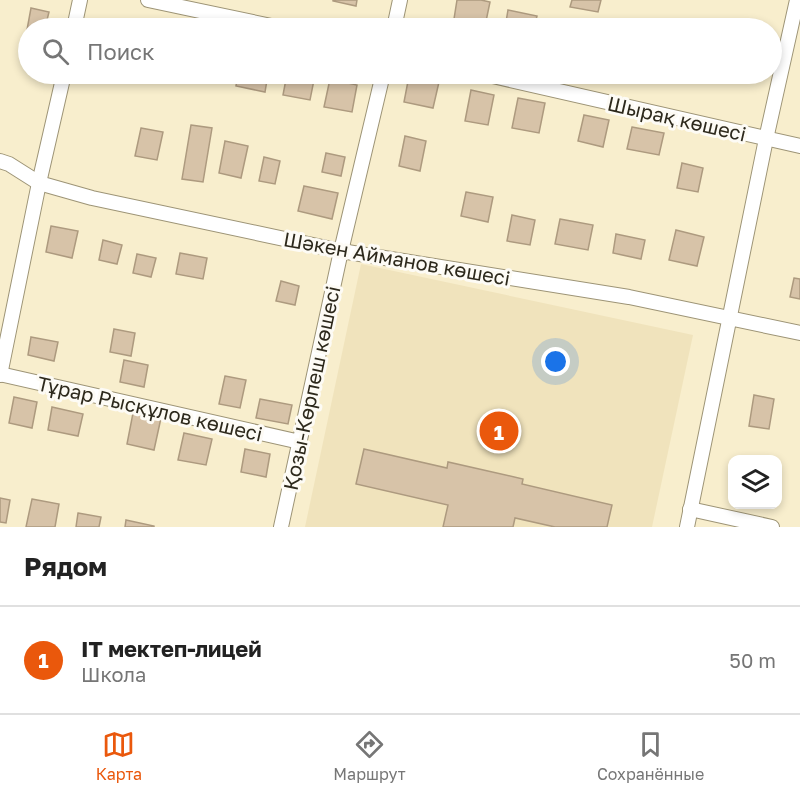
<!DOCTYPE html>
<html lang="ru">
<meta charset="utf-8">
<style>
:root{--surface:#fff;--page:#f6f6f6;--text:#222;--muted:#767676;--line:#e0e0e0;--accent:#ea580c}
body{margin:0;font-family:"Golos Text",sans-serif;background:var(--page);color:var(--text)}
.controls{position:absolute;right:18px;bottom:18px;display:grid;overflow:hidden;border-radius:12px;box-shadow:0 3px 9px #0003}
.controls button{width:54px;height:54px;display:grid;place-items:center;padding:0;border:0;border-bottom:2px solid var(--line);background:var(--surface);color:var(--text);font:30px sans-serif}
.you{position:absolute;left:556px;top:362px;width:21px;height:21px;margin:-15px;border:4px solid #fff;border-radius:50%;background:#1a73e8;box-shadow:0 0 0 9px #1a73e833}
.badge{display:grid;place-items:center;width:39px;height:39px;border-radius:50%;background:var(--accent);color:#fff;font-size:20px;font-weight:700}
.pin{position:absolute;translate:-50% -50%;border:3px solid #fff;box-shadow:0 2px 6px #0006}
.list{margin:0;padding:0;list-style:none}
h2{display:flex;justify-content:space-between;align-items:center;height:78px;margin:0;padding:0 24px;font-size:26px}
h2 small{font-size:20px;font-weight:400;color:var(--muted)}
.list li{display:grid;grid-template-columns:39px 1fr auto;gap:18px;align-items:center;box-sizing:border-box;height:108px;padding:0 24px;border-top:2px solid var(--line)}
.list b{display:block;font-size:22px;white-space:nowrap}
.list p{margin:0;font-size:20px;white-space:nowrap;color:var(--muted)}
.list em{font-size:20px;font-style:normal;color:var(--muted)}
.icon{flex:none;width:33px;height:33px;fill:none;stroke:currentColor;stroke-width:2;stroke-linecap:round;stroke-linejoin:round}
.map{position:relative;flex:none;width:800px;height:527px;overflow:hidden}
.search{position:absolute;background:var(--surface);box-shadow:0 3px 9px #0003;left:18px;right:18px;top:18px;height:66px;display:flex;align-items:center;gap:15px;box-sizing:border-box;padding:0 21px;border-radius:33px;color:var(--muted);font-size:22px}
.sheet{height:186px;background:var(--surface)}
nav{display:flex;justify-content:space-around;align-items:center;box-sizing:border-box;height:84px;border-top:2px solid var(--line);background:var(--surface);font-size:16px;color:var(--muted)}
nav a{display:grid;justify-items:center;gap:3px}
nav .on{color:var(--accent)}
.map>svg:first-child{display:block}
</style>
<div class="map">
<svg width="800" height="527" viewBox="0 0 800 527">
<rect width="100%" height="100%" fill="#f8eecd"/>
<polygon fill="#f0e3bc" points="361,264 693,335 652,527 305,527"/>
<g fill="#d7c3a8" stroke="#ad9a7f" stroke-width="1.5">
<polygon points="333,0 357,0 356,6 333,1"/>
<polygon points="457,0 481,0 490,2 485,26 454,19"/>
<polygon points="572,0 601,0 598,12 570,7"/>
<polygon points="31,8 49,12 45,28 28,28 28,58 22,57"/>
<polygon points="508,10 537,16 534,28 505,28"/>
<polygon points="195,74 214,74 212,81 194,77"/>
<polygon points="238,74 268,74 265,92 236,86"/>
<polygon points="287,74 306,74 315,75 310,100 283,95"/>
<polygon points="656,74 686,74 685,79"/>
<polygon points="409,76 439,82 433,108 404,102"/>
<polygon points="330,79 357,85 352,112 324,107"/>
<polygon points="471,90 494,95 488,125 465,121"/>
<polygon points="518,98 545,103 539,133 512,128"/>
<polygon points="584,115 609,120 603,147 578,141"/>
<polygon points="191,125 212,128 203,182 182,179"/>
<polygon points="632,127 664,133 659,155 627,149"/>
<polygon points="141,128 163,132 157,160 135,156"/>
<polygon points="405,136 426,141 420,171 399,166"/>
<polygon points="225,141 248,146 241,178 219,173"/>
<polygon points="326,153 345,157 341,176 322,172"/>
<polygon points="264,157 280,161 275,184 259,181"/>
<polygon points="682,163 703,168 698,192 677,188"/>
<polygon points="304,186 338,193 332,219 298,211"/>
<polygon points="466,192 493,197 488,222 461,216"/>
<polygon points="512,215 535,220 530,245 507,241"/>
<polygon points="560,219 593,225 588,250 555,244"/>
<polygon points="51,226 78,231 72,258 46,252"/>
<polygon points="676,230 704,237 697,266 669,260"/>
<polygon points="616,234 645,240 641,259 613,253"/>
<polygon points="103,240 122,245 117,264 99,260"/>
<polygon points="180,253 207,258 203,279 176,274"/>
<polygon points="137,254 156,258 151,277 133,273"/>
<polygon points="794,278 800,279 800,299 790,297"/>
<polygon points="281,281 299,286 295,305 276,301"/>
<polygon points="114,329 135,333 131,356 110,352"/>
<polygon points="31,337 58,342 54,361 28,355"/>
<polygon points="124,360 148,365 144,387 120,382"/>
<polygon points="225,376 246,380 240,408 219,404"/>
<polygon points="754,395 774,399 769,429 749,426"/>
<polygon points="14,397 37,402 32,428 9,423"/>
<polygon points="260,399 292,405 288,424 256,418"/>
<polygon points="52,407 83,414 78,436 48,430"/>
<polygon points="133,413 161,418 154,450 127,444"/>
<polygon points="184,433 212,439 206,465 178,460"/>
<polygon points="245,449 270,454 266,477 241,472"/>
<polygon points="364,449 447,468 448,462 523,479 522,484 612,505 607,527 555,527 515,518 513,527 443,527 448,505 356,484"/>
<polygon points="0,498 10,500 6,523 0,522"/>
<polygon points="32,499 59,504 55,527 26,527"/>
<polygon points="78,513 101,517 99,527 76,527"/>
<polygon points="126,520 154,526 154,527 125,527"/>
</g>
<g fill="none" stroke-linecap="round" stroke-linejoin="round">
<defs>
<g id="minor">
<polyline points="148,0 281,28"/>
<polyline points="74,28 80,0"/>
<polyline points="394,28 400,0"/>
<polyline points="484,74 800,146"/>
<polyline points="0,161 9,164 39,183 92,198 341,251 629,297 800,333"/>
<polyline points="0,374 300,442"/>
<polyline points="0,375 39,183 64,74"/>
<polyline points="690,509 772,527"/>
<polyline points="281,527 341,251 383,74"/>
<polyline points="687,527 766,139 797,0"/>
</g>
</defs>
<use href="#minor" stroke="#9d9476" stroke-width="16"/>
<use href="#minor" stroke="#fff" stroke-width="14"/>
</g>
<g text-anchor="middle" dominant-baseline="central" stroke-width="6" stroke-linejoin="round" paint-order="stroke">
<g font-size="20" fill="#2d291c" stroke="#fdfbf5">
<text transform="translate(677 118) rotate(13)">Шырақ көшесі</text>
<text transform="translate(397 258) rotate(10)">Шәкен Айманов көшесі</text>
<text transform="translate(311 388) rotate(-78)">Қозы-Көрпеш көшесі</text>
<text transform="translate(150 408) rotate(13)">Тұрар Рысқұлов көшесі</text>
</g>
</g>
</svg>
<div class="controls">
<button><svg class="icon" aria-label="layers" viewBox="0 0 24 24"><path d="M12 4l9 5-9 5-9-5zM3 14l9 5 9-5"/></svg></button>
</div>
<div class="you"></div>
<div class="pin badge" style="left:499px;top:431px">1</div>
<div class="search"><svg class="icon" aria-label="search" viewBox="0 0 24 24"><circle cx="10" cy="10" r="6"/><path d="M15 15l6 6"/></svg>Поиск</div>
</div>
<section class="sheet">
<h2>Рядом<small></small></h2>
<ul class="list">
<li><span class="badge">1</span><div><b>IT мектеп-лицей</b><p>Школа</p></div><em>50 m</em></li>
</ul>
</section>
<nav>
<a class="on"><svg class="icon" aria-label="map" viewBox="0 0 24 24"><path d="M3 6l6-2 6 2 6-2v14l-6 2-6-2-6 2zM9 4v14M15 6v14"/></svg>Карта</a>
<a><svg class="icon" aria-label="directions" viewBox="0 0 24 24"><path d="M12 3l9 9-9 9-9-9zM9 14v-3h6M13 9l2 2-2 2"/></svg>Маршрут</a>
<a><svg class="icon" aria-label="saved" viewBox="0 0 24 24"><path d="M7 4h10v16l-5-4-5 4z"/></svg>Сохранённые</a>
</nav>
